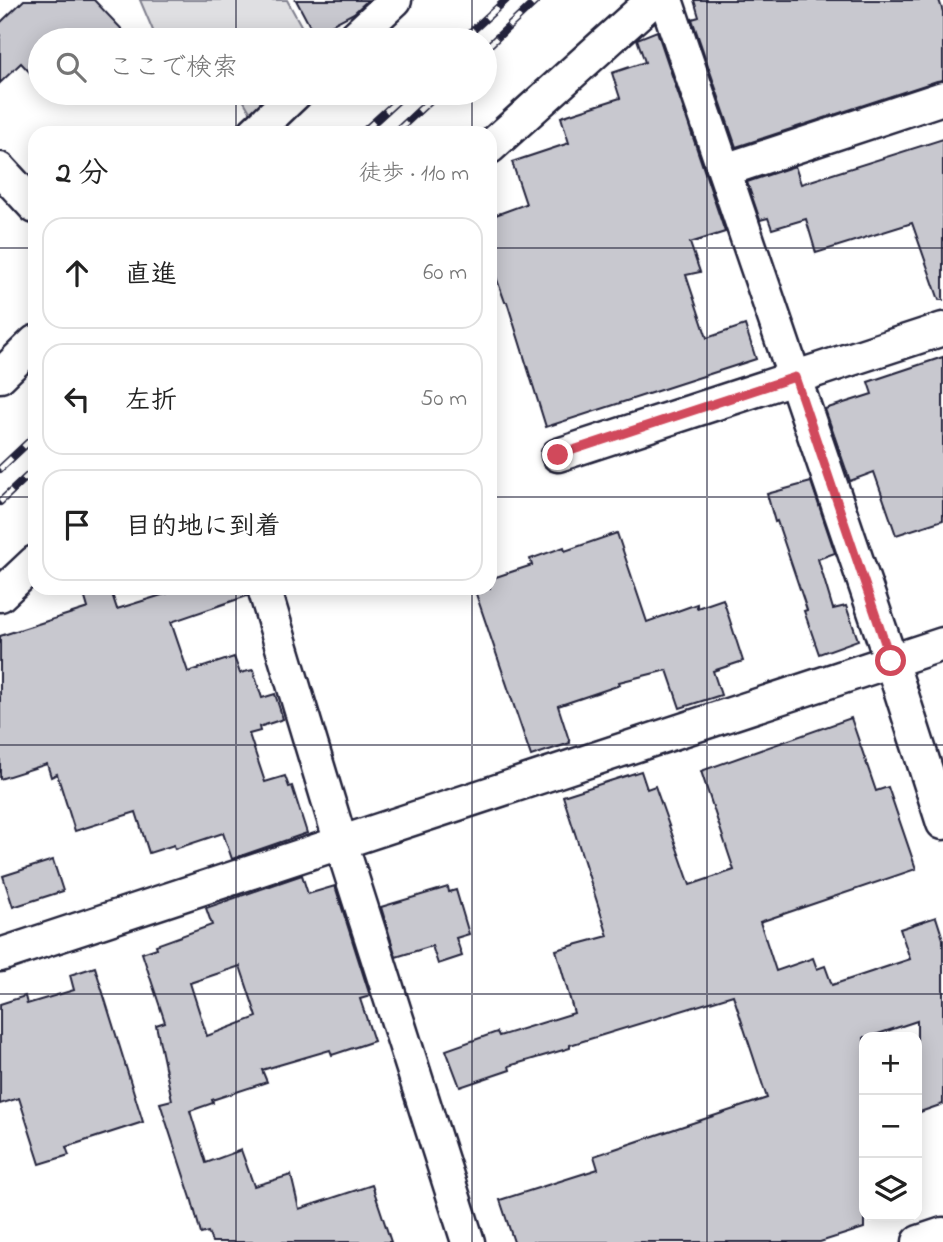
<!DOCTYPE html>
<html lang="ja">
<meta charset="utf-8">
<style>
:root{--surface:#fff;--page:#f6f6f6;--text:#222;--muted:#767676;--line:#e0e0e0}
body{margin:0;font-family:"Indie Flower","Klee One",sans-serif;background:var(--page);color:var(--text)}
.controls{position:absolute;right:21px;bottom:21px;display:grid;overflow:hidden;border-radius:14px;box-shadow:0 4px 18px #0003}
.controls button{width:63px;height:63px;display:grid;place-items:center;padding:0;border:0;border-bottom:2px solid var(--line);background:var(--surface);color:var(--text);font:35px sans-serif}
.stop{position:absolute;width:21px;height:21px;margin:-16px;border:5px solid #d1495b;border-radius:50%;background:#fff}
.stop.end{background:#d1495b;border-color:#fff;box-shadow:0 2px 7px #0008}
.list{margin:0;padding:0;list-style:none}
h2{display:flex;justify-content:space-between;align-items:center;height:91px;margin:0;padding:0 28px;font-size:30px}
h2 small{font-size:23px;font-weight:400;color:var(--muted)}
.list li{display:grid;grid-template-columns:46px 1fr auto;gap:21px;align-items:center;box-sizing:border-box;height:112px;margin:0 14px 14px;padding:0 14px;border:2px solid var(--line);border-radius:21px}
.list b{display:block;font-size:26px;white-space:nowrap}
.list em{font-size:23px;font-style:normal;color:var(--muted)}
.icon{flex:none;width:38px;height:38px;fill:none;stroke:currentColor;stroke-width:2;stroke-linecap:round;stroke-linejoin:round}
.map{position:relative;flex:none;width:943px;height:1242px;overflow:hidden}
.search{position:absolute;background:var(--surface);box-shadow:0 4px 18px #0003;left:28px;top:28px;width:469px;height:77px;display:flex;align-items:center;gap:18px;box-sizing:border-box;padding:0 24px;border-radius:38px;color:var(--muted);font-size:26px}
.panel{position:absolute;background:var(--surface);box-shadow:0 4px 18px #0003;left:28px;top:126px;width:469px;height:469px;border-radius:21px}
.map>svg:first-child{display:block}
</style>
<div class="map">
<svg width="943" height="1242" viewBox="0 0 943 1242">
<rect width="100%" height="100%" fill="#fff"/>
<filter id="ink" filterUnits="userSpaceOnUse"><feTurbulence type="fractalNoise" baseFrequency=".0143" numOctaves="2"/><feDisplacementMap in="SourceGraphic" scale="14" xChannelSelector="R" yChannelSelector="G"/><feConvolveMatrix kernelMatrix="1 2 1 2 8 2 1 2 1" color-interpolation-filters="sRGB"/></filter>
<g filter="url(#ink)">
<g fill="#dfdfe2" stroke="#80808e" stroke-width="2">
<polygon points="140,0 287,0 309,40 157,40"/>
<polygon points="239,93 274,93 252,115"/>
</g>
<g fill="#c8c8cf" stroke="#22223b" stroke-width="2" fill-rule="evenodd">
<polygon points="24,0 94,0 132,40 40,40 40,67 36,71 35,70 35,78 21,63 0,83 0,23"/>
<polygon points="296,0 368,0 354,13 314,34"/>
<polygon points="694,0 939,0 943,12 943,80 937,81 736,147 692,19 699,17"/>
<polygon points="657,31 725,232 690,243 700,272 686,275 707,338 745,325 756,359 546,427 507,302 505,302 490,260 490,217 526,204 512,162 569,143 561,117 620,98 612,73 645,62 637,39"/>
<polygon points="943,139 943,300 939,300 912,223 816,253 806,219 772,229 768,218 760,220 747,182 795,166 801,184"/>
<polygon points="943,357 943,520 896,535 874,472 850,481 825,409 872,394 868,382"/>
<polygon points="811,482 835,553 818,559 833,609 846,606 858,640 819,654 804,611 807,610 777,521 775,522 767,494"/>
<polygon points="617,533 647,622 697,604 697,608 723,599 743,661 713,671 721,695 680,708 667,670 619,682 620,685 558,706 570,743 531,756 474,588 490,588 490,579 532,565 530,559 564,547 565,551"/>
<polygon points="82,588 110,588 117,609 168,593 166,588 246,588 247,596 171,622 188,672 234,657 240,673 253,670 262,698 275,694 283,719 259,727 260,731 249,734 265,782 285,776 289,787 292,786 307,833 232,859 223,833 175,849 174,845 149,853 136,812 75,831 57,774 51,777 47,764 0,779 0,636 88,608"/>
<polygon points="851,718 876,791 888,787 916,869 760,922 776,971 813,958 817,969 825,966 832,985 910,959 900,929 936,917 943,939 943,1104 917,1113 917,1021 869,1037 864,1037 864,1228 820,1242 514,1242 500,1200 598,1169 594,1156 767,1098 733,995 570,1045 570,1048 509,1066 510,1070 460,1087 446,1050 497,1032 499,1036 574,1013 556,950 608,936 563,796 641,771 647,789 655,786 690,885 734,870 701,771"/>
<polygon points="53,860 63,891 13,907 3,876"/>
<path d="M302 875 308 894 335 886 370 996 360 999 374 1041 332 1055 330 1050 262 1070 267 1082 212 1100 213 1103 190 1111 206 1163 241 1150 254 1186 291 1175 299 1209 372 1185 391 1242H212L208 1232 201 1234 192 1201 160 1103 172 1100 156 1025 165 1022 142 953 157 948 156 945 212 925 206 908ZM240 966 257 1017 207 1036 190 983Z"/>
<polygon points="448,887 449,892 456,890 469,934 456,938 462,956 438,964 432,946 396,957 381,907"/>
<polygon points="95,967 143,1122 66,1147 69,1155 40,1164 19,1098 0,1104 0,1004 25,996 27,1004 74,990 70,975"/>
</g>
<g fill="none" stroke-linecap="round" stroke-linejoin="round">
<defs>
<g id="minor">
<polyline points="666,0 891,661 943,823"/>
<polyline points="352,40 395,0"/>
<polyline points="254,133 296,93"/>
<polyline points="490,147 653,0"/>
<polyline points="0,169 35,207"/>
<polyline points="725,170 943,98"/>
<polyline points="0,376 35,342"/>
<polyline points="558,455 943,329"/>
<polyline points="264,588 341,843 468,1242"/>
<polyline points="0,595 35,562"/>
<polyline points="0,955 943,644"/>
<polyline points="919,1242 943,1234"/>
</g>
</defs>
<use href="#minor" stroke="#22223b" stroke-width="37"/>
<use href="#minor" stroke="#fff" stroke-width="32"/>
<defs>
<g id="rail">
<polyline points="462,40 506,0"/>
<polyline points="485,49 537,0"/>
<polyline points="362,133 406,93"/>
<polyline points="395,133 438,93"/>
<polyline points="0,469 35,436"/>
<polyline points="0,502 35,469"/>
</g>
</defs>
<use href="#rail" stroke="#22223b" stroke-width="8"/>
<use href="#rail" stroke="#fff" stroke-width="5" stroke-dasharray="16" stroke-linecap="butt"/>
</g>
</g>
<g fill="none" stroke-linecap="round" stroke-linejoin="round" filter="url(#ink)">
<polyline stroke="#d1495b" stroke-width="9" points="558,455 795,377 891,661"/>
</g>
<path fill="none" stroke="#22223b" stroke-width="2" stroke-opacity="0.55" d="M236 0V40M472 0V40M707 0V1242M236 93V133M472 93V133M0 248H35M490 248H943M0 497H35M490 497H943M236 588V1242M472 588V1242M0 745H943M0 994H943"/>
</svg>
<div class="controls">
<button>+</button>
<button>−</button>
<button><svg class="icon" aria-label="layers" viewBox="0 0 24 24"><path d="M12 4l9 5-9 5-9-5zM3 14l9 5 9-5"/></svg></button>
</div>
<div class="stop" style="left:891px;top:661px"></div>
<div class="stop end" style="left:558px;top:455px"></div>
<div class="search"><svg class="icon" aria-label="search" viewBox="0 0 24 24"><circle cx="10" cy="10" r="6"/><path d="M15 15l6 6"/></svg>ここで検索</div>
<section class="panel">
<h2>2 分<small>徒歩 · 110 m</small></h2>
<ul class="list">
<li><svg class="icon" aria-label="ahead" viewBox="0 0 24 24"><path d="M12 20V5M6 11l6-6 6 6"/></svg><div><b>直進</b></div><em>60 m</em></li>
<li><svg class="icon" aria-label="left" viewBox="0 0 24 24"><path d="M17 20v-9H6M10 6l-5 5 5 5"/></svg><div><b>左折</b></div><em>50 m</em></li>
<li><svg class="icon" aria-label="arrive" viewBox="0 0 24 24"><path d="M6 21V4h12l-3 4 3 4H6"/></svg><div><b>目的地に到着</b></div></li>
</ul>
</section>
</div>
